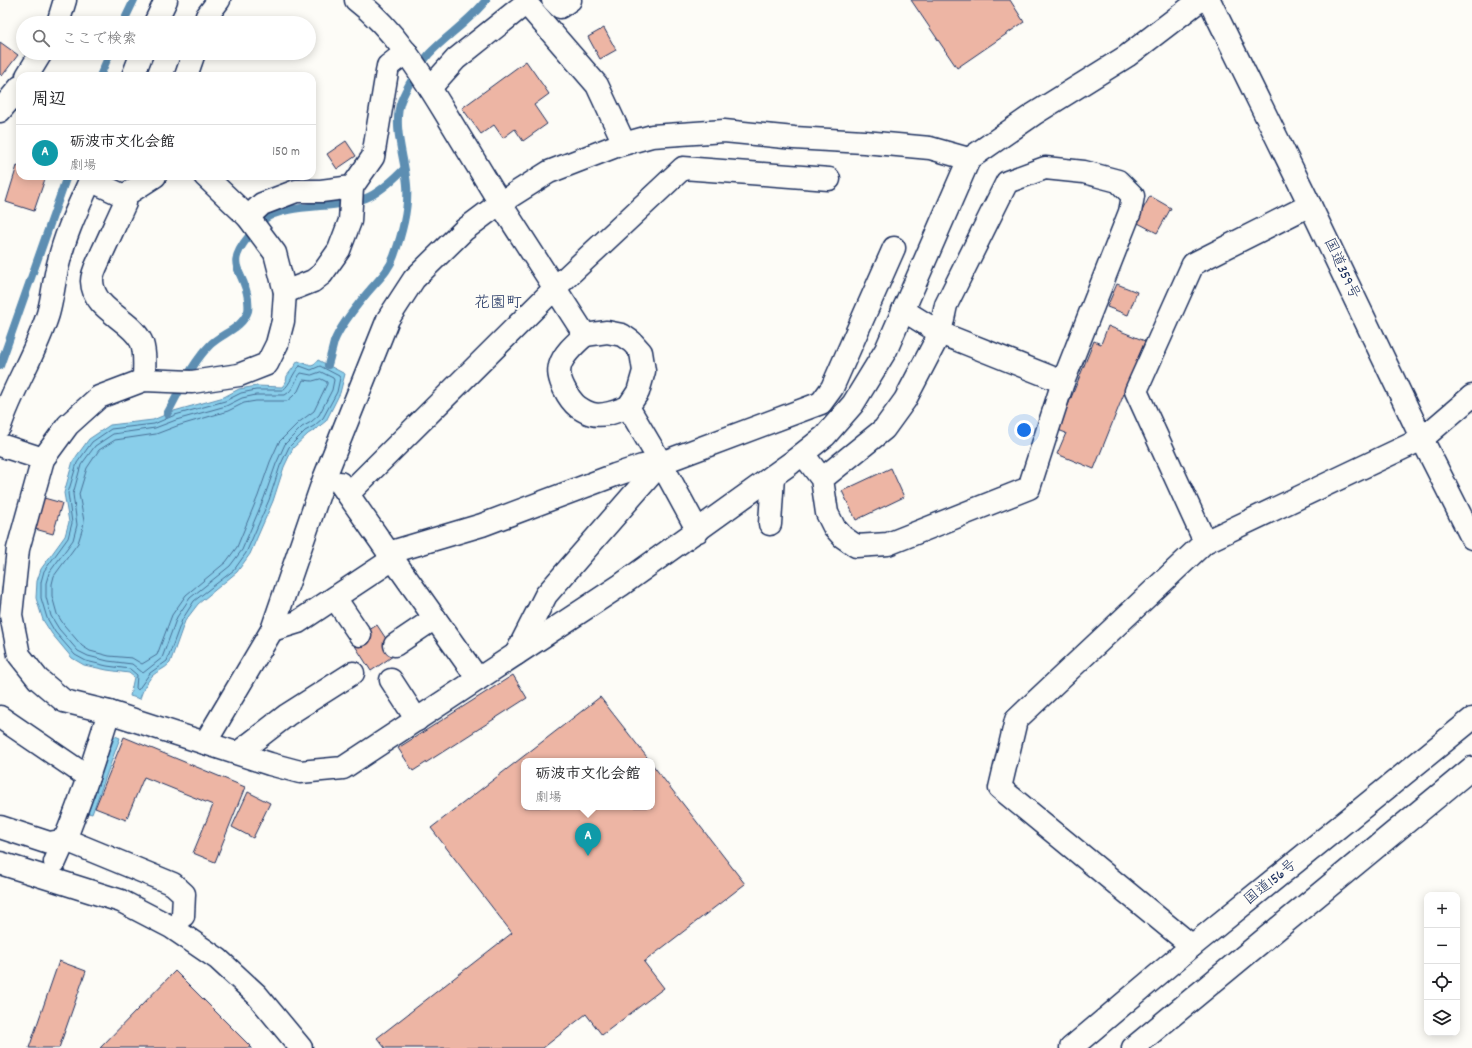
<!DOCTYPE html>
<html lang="ja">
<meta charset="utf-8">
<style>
:root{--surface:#fff;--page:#f2f2f2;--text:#202124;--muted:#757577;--line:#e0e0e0;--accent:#0b8043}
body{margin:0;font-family:Dekko,"Klee One",sans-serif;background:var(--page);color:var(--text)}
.controls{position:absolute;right:12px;bottom:12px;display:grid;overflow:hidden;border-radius:8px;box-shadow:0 2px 10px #0003}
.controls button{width:36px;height:36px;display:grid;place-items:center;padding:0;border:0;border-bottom:1px solid var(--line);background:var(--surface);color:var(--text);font:20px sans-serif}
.you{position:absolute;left:1024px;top:430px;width:14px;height:14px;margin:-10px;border:3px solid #fff;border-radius:50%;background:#1a73e8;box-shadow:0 0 0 6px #1a73e833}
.badge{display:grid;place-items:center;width:26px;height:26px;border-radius:50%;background:var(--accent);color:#fff;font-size:13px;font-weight:700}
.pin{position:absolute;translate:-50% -33px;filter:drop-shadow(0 1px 2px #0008)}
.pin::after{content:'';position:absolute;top:21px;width:14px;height:12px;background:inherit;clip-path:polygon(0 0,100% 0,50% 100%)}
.popup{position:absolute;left:521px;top:758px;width:134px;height:52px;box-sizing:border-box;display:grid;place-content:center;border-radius:8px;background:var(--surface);filter:drop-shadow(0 1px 3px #0005);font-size:13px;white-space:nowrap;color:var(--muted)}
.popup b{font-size:15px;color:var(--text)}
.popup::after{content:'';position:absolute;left:50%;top:100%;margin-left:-8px;border:8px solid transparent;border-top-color:var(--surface)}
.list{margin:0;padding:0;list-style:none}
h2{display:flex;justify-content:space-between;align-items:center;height:52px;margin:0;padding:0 16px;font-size:17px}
h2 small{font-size:13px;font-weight:400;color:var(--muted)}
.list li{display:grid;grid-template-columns:26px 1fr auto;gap:12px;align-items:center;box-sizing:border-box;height:56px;padding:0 16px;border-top:1px solid var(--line)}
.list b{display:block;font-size:15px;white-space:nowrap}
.list p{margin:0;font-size:13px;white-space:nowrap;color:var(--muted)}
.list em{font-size:13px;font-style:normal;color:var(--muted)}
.icon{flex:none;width:22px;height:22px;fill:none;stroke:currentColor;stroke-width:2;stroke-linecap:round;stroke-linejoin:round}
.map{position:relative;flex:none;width:1472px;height:1048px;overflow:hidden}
.search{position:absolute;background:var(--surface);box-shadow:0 2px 10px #0003;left:16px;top:16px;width:300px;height:44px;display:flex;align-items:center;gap:10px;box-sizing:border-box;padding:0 14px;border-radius:22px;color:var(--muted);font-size:15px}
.panel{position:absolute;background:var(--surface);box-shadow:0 2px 10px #0003;left:16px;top:72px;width:300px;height:108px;border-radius:12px}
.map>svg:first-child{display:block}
</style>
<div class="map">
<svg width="1472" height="1048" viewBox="0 0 1472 1048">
<rect width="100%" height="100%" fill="#fdfcf7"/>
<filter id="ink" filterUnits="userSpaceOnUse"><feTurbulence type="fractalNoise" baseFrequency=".025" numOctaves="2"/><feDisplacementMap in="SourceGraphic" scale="8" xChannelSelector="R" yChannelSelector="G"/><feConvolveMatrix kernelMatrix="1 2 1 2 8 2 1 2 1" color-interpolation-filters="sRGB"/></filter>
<g filter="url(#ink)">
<g fill="#89ceea" stroke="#5d8eb2">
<path d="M318 360 345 374 340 393 326 421 316 429 308 434 293 448 284 467 273 501 250 554 237 572 198 604 185 621 170 663C165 669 157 671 152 676 147 682 142 691 140 699L130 696 134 677 129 673 107 670 84 665 72 658 52 634 43 620 36 598 37 581 41 569 65 536 69 522 64 493 73 461 89 439 110 425 153 420 174 411 224 397 239 389 257 386 282 387 286 382 287 376 298 361 311 366 314 365Z"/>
<polygon points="115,736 120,738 92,814 85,812"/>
</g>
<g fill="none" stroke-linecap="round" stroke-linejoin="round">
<g stroke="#476f96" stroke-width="1">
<path d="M300 366 311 370 320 366 339 376 340 378 337 392 323 418 314 426 305 431 289 447 280 466 269 500 246 553 234 570 194 601 182 620 167 661 150 673 138 690 136 688 137 675 130 669 107 666 86 661 75 655 55 632 47 618 41 598V582L44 571 68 538 72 523 68 493 77 463 92 442 111 429 154 424 175 415 225 401 241 393 256 390H283C291 384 292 373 300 366Z"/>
<path d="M321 372 333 378 334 380 332 390 319 415 311 422 302 427 285 444 276 464 264 498 242 550 230 566 190 598 177 617 162 658 143 673 132 664 108 661 88 656 78 651 59 629 51 616 46 597V583L49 573 73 540 77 525 73 494 81 465 95 446 113 434 155 428 176 420 226 406 242 398 256 395H285C294 390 295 380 301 373L311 375Z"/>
<polygon points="321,379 327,382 327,384 314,411 298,423 279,442 270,462 258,496 237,547 226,562 186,595 172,615 157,655 142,664 132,658 109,656 90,651 82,646 64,625 57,614 52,596 52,584 54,576 78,543 83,527 84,521 79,494 87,468 99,450 115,440 156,434 177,426 228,411 244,403 256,401 287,401 292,397 298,391 303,380 312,381"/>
</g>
<g stroke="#5d8eb2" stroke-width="8">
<polyline points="123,23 134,0"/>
<polyline points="100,76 110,53"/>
<path d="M328 365C330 358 332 350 334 342 339 328 358 304 368 292 378 280 389 271 394 256 402 234 409 208 407 185 405 159 392 126 401 101 406 88 420 65 429 54 447 35 470 21 486 0"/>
<polyline points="0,366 67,176"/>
<path d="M167 414C180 391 191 364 210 345 222 333 242 329 248 311 249 307 248 303 248 299 244 268 223 268 249 236 253 231 258 224 263 220 288 202 336 210 366 198 379 193 394 179 404 169"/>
</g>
</g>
<g fill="#edb5a4" stroke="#1b2f5e">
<polygon points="911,0 1010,0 1024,22 957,68"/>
<polygon points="604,28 616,50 600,59 588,37"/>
<polygon points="0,42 18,55 2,76 0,74"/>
<polygon points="526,61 549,94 534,105 547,124 523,141 515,129 503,138 494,125 481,134 462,108"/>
<polygon points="346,141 356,156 337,169 327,154"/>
<polygon points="17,166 20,167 20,176 46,176 34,211 6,202"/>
<polygon points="1150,196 1171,208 1157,233 1136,222"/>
<polygon points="1117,284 1137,292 1128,315 1107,307"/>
<polygon points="1108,326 1145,341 1094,469 1057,454 1066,433 1058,430 1094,341 1101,344"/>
<polygon points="891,468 904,497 856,520 842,491"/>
<polygon points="44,498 62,503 53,534 35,529"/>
<polygon points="377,625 396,654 371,671 352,641"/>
<polygon points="513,675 527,698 413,771 398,748"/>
<polygon points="600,697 650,761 524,761 524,807 652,807 652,764 745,884 644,962 664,988 602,1035 586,1014 543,1048 385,1048 377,1038 512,933 431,828"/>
<polygon points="124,737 245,787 215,862 193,853 213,805 144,777 126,820 95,808"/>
<polygon points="248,792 270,803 253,838 232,827"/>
<polygon points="59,961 86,971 59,1048 29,1048"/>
<polygon points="175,971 252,1048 100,1048"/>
</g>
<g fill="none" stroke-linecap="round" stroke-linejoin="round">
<defs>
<g id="minor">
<path d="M356 0C393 28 419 70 443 109 462 140 481 172 500 203L549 172 616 146 652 136 724 131 794 138 864 142 930 148 969 159"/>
<polyline points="553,0 560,7 570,0"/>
<polyline points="58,23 65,0"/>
<polyline points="155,23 166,0"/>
<polyline points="205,23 207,16 219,0"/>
<polyline points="27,76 41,53"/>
<polyline points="133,76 142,53"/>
<polyline points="186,76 194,53"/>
<polyline points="430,88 456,59 526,3 597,85 624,143"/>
<polyline points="0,111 20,87"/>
<polyline points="89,176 90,180 124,196"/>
<polyline points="205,176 248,217 275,253 285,292 283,321 277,344 267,364 239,375 192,382 144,380 99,397 68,425 43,459 18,549 11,615 19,655 38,679 64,701 109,712 270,764 300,772 343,768 621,585 791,463 825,436 853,404 886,350 969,159 1034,114 1127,56 1200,0"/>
<polyline points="248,217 262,204 296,191 321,191 352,187 373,157 388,66 406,52"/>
<polyline points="285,292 313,281 322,274 339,250 350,221 352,187"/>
<polyline points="903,310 940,333 1063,382"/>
<path d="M585 335C576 343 563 354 560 366 556 378 569 400 578 407 581 409 588 413 592 414 604 417 617 411 628 407"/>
<path d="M144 380C144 369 146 351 141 341 129 318 93 310 92 281 92 272 99 261 102 253 110 236 117 220 125 203L124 196 155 176"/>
<path d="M0 426C13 387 36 353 48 314 53 297 54 278 59 261 66 231 80 204 92 176"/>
<polyline points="0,445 43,459"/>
<polyline points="803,454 822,479 827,513 834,527 843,537 856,546 888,544 1029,488 1063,382 1130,212 1133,196 1118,181 1084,172 1045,168 1007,182 946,305 940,333 905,400 884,429 822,479"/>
<polyline points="340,483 393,559"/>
<polyline points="348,494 555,288 683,168 829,179"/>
<polyline points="770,524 773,476"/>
<polyline points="1205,542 1136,391 1193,264 1310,205"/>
<polyline points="388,553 482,525 615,475 642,466 661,463"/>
<polyline points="335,598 360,635"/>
<polyline points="272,630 298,622 393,559 478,679"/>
<polyline points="395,645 435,618"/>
<polyline points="516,654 546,595 661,463 821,403 832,388 894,248"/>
<polyline points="391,680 417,720"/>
<polyline points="0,717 88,777"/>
<polyline points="205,743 272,630 324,479 388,319 414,279 464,230 500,203 585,335 607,332 622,335 632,342 641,352 644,371 638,392 628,407 661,463 698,531"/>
<polyline points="238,753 287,715 353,673"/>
<polyline points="0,827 49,843 66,840 173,884 184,894 183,916"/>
<path d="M55 862C77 814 93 763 109 712"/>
<polyline points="0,863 121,901 171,927 218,959 257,995 301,1048"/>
<polyline points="1192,946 1000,788 1016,720 1205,542 1422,439 1472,396"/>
</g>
<g id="highway">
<polyline points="1209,0 1310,205 1422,439 1472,538"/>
<polyline points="1071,1048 1192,946 1472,719"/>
<polyline points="1133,1048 1472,768"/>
</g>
</defs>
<use href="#minor" stroke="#1b2f5e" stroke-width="25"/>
<use href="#highway" stroke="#1b2f5e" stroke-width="25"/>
<use href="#minor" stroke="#fdfcf7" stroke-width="22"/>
<use href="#highway" stroke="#fdfcf7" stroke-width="22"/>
</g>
</g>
<g text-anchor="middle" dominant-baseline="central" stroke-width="4" stroke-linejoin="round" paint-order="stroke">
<g font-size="15" fill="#1b2f5e" stroke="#fdfcf7">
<text transform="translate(1341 269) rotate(65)">国道359号</text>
<text transform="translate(1271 883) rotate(-39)">国道156号</text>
</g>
<g font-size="16" fill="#1b2f5e" stroke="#fdfcf7">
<text x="498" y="303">花園町</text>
</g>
</g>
</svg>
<div class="controls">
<button>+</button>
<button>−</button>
<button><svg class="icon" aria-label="locate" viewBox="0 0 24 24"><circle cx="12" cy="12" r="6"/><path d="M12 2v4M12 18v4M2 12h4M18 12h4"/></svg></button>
<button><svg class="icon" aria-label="layers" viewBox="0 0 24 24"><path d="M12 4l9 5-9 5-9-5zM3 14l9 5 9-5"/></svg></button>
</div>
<div class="you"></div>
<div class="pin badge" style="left:588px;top:856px;background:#0f9aa8">A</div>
<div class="popup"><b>砺波市文化会館</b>劇場</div>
<div class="search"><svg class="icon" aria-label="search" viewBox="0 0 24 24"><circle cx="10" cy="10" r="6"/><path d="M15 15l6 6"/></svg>ここで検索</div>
<section class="panel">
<h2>周辺<small></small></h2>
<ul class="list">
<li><span class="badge" style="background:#0f9aa8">A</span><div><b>砺波市文化会館</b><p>劇場</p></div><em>150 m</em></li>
</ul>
</section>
</div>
